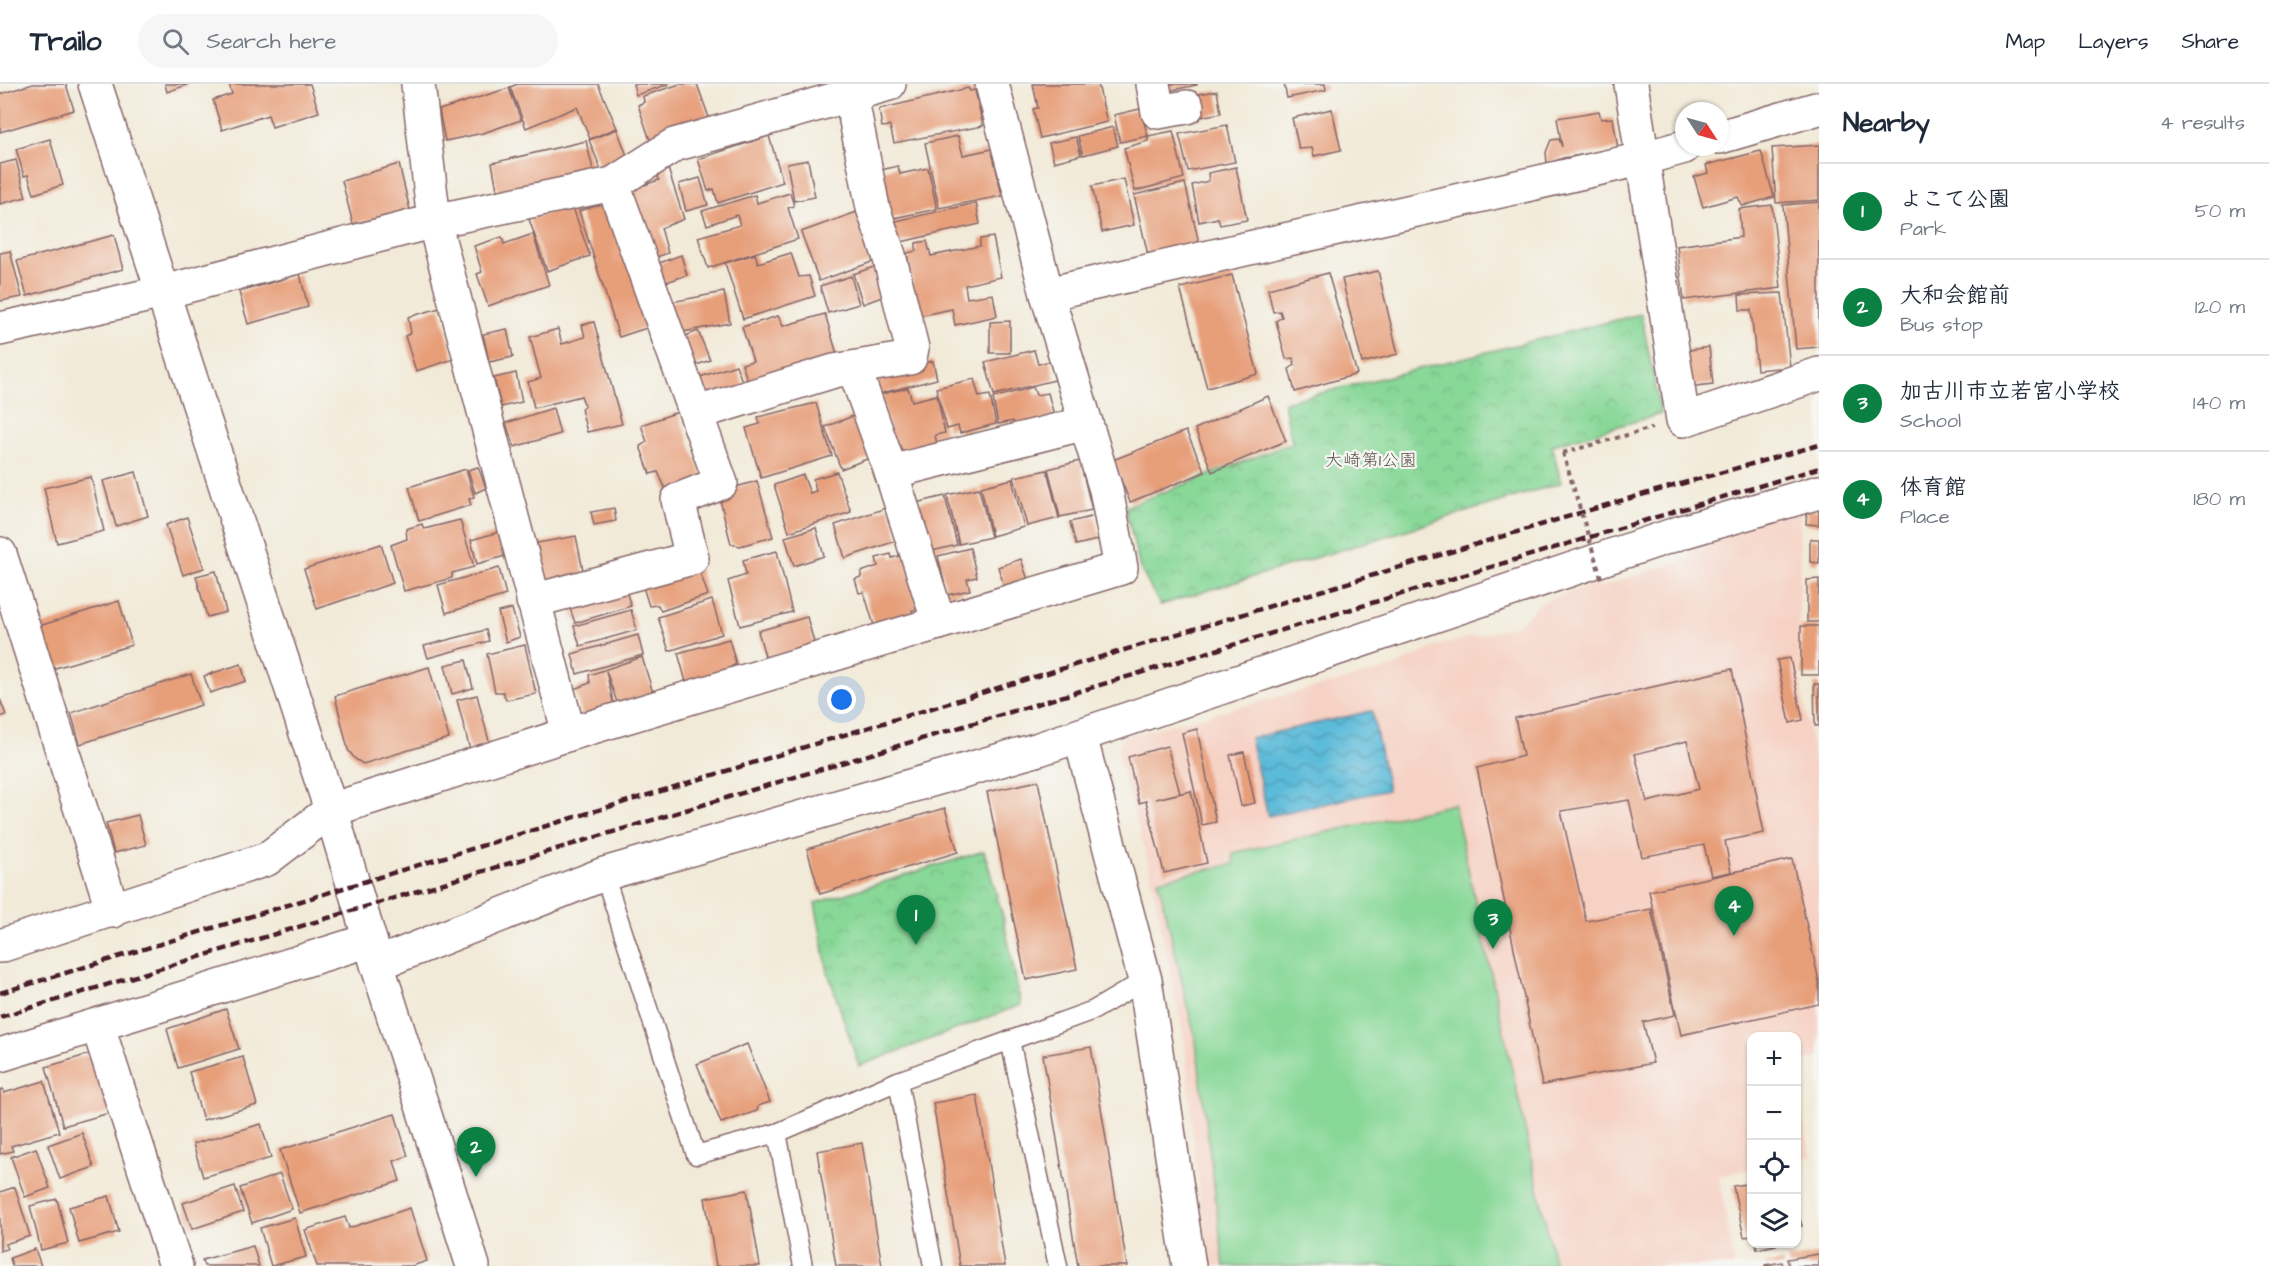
<!DOCTYPE html>
<meta charset="utf-8">
<style>
:root{--surface:#fff;--page:#f6f6f7;--text:#1f2937;--muted:#747a83;--line:#e0e1e3;--accent:#0b8043}
body{margin:0;font-family:"Architects Daughter","Klee One",sans-serif;background:var(--page);color:var(--text)}
.controls{position:absolute;right:18px;bottom:18px;display:grid;overflow:hidden;border-radius:12px;box-shadow:0 2px 4px #0004}
.controls button{width:54px;height:54px;display:grid;place-items:center;padding:0;border:0;border-bottom:2px solid var(--line);background:var(--surface);color:var(--text);font:30px sans-serif}
.compass{position:absolute;left:1675px;top:18px;width:54px;height:54px;border-radius:50%;background:var(--surface);box-shadow:0 2px 4px #0004;rotate:126deg}
.you{position:absolute;left:842px;top:616px;width:21px;height:21px;margin:-15px;border:4px solid #fff;border-radius:50%;background:#1a73e8;box-shadow:0 0 0 9px #1a73e833}
.badge{display:grid;place-items:center;width:39px;height:39px;border-radius:50%;background:var(--accent);color:#fff;font-size:20px;font-weight:700}
.pin{position:absolute;translate:-50% -50px;filter:drop-shadow(0 2px 3px #0008)}
.pin::after{content:'';position:absolute;top:32px;width:21px;height:18px;background:inherit;clip-path:polygon(0 0,100% 0,50% 100%)}
.list{margin:0;padding:0;list-style:none}
h2{display:flex;justify-content:space-between;align-items:center;height:78px;margin:0;padding:0 24px;font-size:26px}
h2 small{font-size:20px;font-weight:400;color:var(--muted)}
.list li{display:grid;grid-template-columns:39px 1fr auto;gap:18px;align-items:center;box-sizing:border-box;height:96px;padding:0 24px;border-top:2px solid var(--line)}
.list b{display:block;font-size:22px;white-space:nowrap}
.list p{margin:0;font-size:20px;white-space:nowrap;color:var(--muted)}
.list em{font-size:20px;font-style:normal;color:var(--muted)}
.icon{flex:none;width:33px;height:33px;fill:none;stroke:currentColor;stroke-width:2;stroke-linecap:round;stroke-linejoin:round}
.map{position:relative;flex:none;width:1819px;height:1182px;overflow:hidden}
header{display:flex;align-items:center;gap:36px;box-sizing:border-box;height:84px;padding:0 30px;background:var(--surface);border-bottom:2px solid var(--line)}
header strong{font-size:28px}
nav{display:flex;gap:33px;margin-inline-start:auto;font-size:21px}
.search{width:420px;height:54px;background:var(--page);display:flex;align-items:center;gap:15px;box-sizing:border-box;padding:0 21px;border-radius:33px;color:var(--muted);font-size:22px}
main{display:flex}
aside{flex:1;background:var(--surface)}
.map>svg:first-child{display:block}
</style>
<header>
<strong>Trailo</strong>
<div class="search"><svg class="icon" aria-label="search" viewBox="0 0 24 24"><circle cx="10" cy="10" r="6"/><path d="M15 15l6 6"/></svg>Search here</div>
<nav><a>Map</a><a>Layers</a><a>Share</a></nav>
</header>
<main>
<div class="map">
<svg width="1819" height="1182" viewBox="0 0 1819 1182">
<defs>
<pattern id="park-crowns" width="20" height="18" patternUnits="userSpaceOnUse" patternTransform="scale(1.5)"><rect width="20" height="18" fill="#88d898"/><path d="M2 6a3 3 0 1 1 6 0M12 15a3 3 0 1 1 6 0" fill="none" stroke="#77b983"/></pattern>
<pattern id="water-waves" width="16" height="10" patternUnits="userSpaceOnUse" patternTransform="scale(1.5)"><rect width="16" height="10" fill="#5bbbd9"/><path d="M0 5q4-4 8 0t8 0" fill="none" stroke="#4d97b0"/></pattern>
</defs>
<rect width="100%" height="100%" fill="#f6f6f2"/>
<filter id="ink" filterUnits="userSpaceOnUse"><feTurbulence type="fractalNoise" baseFrequency=".0167" numOctaves="2"/><feDisplacementMap in="SourceGraphic" scale="12" xChannelSelector="R" yChannelSelector="G"/><feConvolveMatrix kernelMatrix="1 2 1 2 8 2 1 2 1" color-interpolation-filters="sRGB"/></filter>
<filter id="wash" filterUnits="userSpaceOnUse"><feTurbulence type="fractalNoise" baseFrequency=".008" numOctaves="4" result="noise"/><feDisplacementMap in="SourceGraphic" scale="24" xChannelSelector="R" yChannelSelector="G"/><feGaussianBlur stdDeviation="1.35" result="paint"/><feColorMatrix in="noise" values="0 0 0 0 0 0 0 0 0 0 0 0 0 0 0 0 0 1.4 0 .05"/><feComposite in="paint" operator="in"/></filter>
<g filter="url(#wash)">
<rect width="100%" height="100%" fill="#f2ead8"/>
<g fill="#f6d2c4">
<polygon points="1800,425 1799,588 1819,705 1819,973 1797,980 1796,952 1752,952 1751,1085 1719,1092 1735,1182 1209,1182 1195,1074 1185,959 1148,778 1117,667 1123,653 1391,584 1437,562 1517,541 1541,519 1595,498 1599,503 1691,474 1688,458"/>
<polygon points="1796,1013 1812,1072 1797,1075 1796,1075"/>
</g>
<polygon fill="#88d898" stroke="#697c62" stroke-width="1.5" points="1454,720 1555,1182 1224,1182 1196,958 1158,796 1234,780 1233,769"/>
<g fill="url(#park-crowns)" stroke="#697c62" stroke-width="1.5">
<polygon points="1641,230 1661,330 1552,361 1561,399 1160,521 1140,484 1125,423 1292,359 1284,318"/>
<polygon points="984,767 1003,833 1021,921 859,982 828,888 815,819"/>
</g>
<polygon fill="url(#water-waves)" stroke="#526d82" stroke-width="1.5" points="1372,627 1388,706 1268,732 1250,654"/>
<g id="blocks">
<g fill="#e79f7a" fill-rule="evenodd">
<polygon points="33,0 66,0 74,26 0,48 0,10"/>
<polygon points="165,0 189,0 167,8"/>
<polygon points="229,0 310,0 319,28 272,43 268,31 222,46 213,16 232,10"/>
<polygon points="518,0 598,0 617,44 590,55 577,23 526,44 510,3"/>
<polygon points="633,0 669,0 636,11"/>
<polygon points="680,0 697,0 711,39 651,59 638,21 644,18 643,12"/>
<polygon points="1033,0 1098,0 1107,38 1040,54 1033,25 1038,24"/>
<polygon points="1166,0 1197,0 1197,1 1167,7"/>
<polygon points="1284,0 1325,0 1326,6 1287,14"/>
<polygon points="509,4 521,36 483,49 445,57 439,26"/>
<polygon points="968,4 970,7 975,6 983,42 894,59 890,42 882,43 879,25"/>
<polygon points="1217,7 1221,29 1195,34 1192,11"/>
<polygon points="1140,25 1148,52 1120,58 1114,31"/>
<polygon points="1332,25 1341,66 1314,72 1312,64 1299,65 1292,34"/>
<polygon points="1599,27 1601,35 1613,34 1618,65 1563,74 1547,80 1546,68 1551,56 1559,55 1562,63 1557,34"/>
<polygon points="1227,41 1235,78 1188,87 1179,50"/>
<polygon points="1113,43 1118,62 1083,71 1078,52"/>
<polygon points="617,45 629,77 602,88 589,56"/>
<polygon points="1173,47 1184,94 1135,107 1124,64 1148,57 1148,52"/>
<polygon points="769,52 783,98 718,119 714,105 708,107 698,75"/>
<polygon points="958,52 963,71 992,65 1002,112 939,124 925,59"/>
<polygon points="1076,53 1081,71 1054,78 1049,59"/>
<polygon points="50,55 63,101 34,110 28,91 24,92 16,65"/>
<polygon points="586,57 595,93 499,116 492,79"/>
<polygon points="1819,61 1819,116 1776,119 1772,64"/>
<polygon points="1761,67 1774,113 1742,122 1738,113 1703,123 1694,93 1708,89 1706,81"/>
<polygon points="16,76 26,113 0,120 0,80"/>
<polygon points="808,76 815,113 794,117 787,80"/>
<polygon points="666,78 684,135 661,144 668,169 648,176 624,104 641,97 644,101 659,96 655,82"/>
<polygon points="399,80 410,126 353,140 342,97"/>
<polygon points="898,82 900,90 928,84 937,125 884,136 873,88"/>
<polygon points="1236,83 1247,136 1220,141 1218,134 1199,138 1192,101 1209,97 1208,89"/>
<polygon points="700,94 708,121 686,127 679,100"/>
<polygon points="1124,95 1134,141 1102,148 1092,102"/>
<polygon points="1185,99 1199,159 1148,171 1134,111"/>
<polygon points="790,109 794,122 788,124 798,155 708,184 698,153 740,141 737,131 707,141 702,127 755,111 757,119"/>
<polygon points="613,117 653,242 619,253 579,127"/>
<polygon points="1819,118 1819,263 1796,265 1783,121"/>
<polygon points="976,119 980,140 892,160 887,139"/>
<polygon points="572,121 590,172 547,187 529,135"/>
<polygon points="1772,121 1781,204 1684,216 1677,162 1741,153 1739,125"/>
<polygon points="865,125 883,174 819,197 801,148"/>
<polygon points="533,150 549,201 488,222 477,190 482,188 474,162 502,153 504,160"/>
<polygon points="114,151 123,185 27,212 17,177"/>
<polygon points="993,153 1001,193 965,201 967,214 993,210 997,232 955,241 952,225 918,232 907,169 916,167 916,159 927,157 931,172 980,162 980,155"/>
<polygon points="10,167 22,213 0,217 0,169"/>
<polygon points="791,169 799,193 809,192 815,212 743,235 725,179 755,170 758,179"/>
<polygon points="681,171 687,191 658,201 651,182"/>
<polygon points="880,181 890,210 863,220 853,190"/>
<polygon points="1378,187 1398,270 1362,279 1342,195"/>
<polygon points="1328,189 1357,290 1295,308 1289,285 1295,281 1293,274 1286,275 1276,237 1282,233 1280,227 1273,228 1268,205"/>
<polygon points="300,190 308,223 248,240 239,208"/>
<polygon points="1232,191 1258,290 1207,304 1180,204"/>
<polygon points="851,192 859,220 828,229 820,202"/>
<polygon points="724,208 730,239 672,250 666,219"/>
<polygon points="1782,209 1790,283 1757,286 1751,226 1740,226 1739,211"/>
<polygon points="440,224 454,275 416,287 405,252 411,249 408,233"/>
<polygon points="825,230 840,280 751,307 742,280 753,277 742,243 778,232 783,242"/>
<polygon points="1010,237 1010,269 990,269 990,238"/>
<polygon points="594,238 622,340 587,348 581,325 585,322 581,312 534,324 528,298 541,294 530,253 558,245 562,260 585,253 582,241"/>
<polygon points="507,245 513,273 489,278 483,250"/>
<polygon points="698,247 710,276 686,285 675,256"/>
<polygon points="1709,263 1713,300 1688,303 1683,267"/>
<polygon points="1034,266 1038,280 1051,277 1055,296 994,311 985,278"/>
<polygon points="933,277 937,295 879,310 874,290"/>
<polygon points="736,281 746,308 701,324 691,296"/>
<polygon points="516,289 522,318 501,323 494,294"/>
<polygon points="974,295 979,313 990,311 996,340 960,349 958,342 947,345 936,304"/>
<polygon points="1033,303 1036,311 1048,309 1055,335 1016,344 1013,337 998,340 993,314"/>
<polygon points="908,304 912,317 937,311 945,349 935,351 938,365 896,375 881,310"/>
<polygon points="1268,312 1286,357 1212,388 1195,345"/>
<polygon points="816,319 832,372 761,394 746,344 760,340 758,333"/>
<polygon points="553,324 560,350 514,363 506,339"/>
<polygon points="678,328 705,399 669,413 658,388 650,390 640,362 647,358 641,341"/>
<polygon points="858,330 875,372 841,385 825,343"/>
<polygon points="1186,347 1205,388 1130,418 1113,376"/>
<polygon points="1080,377 1092,426 1060,433 1048,385"/>
<polygon points="478,383 486,404 475,409 468,386"/>
<polygon points="466,385 474,413 469,415 471,421 419,437 409,403"/>
<polygon points="1047,386 1059,434 1027,442 1014,393"/>
<polygon points="136,388 148,432 116,442 103,397"/>
<polygon points="837,388 851,428 789,448 774,401 803,391 810,409 816,407 813,395"/>
<polygon points="91,393 104,447 57,459 44,404"/>
<polygon points="1012,395 1024,443 992,452 981,403"/>
<polygon points="757,397 773,453 740,462 731,460 718,408"/>
<polygon points="979,404 991,453 959,460 947,411"/>
<polygon points="945,412 957,461 928,468 916,419"/>
<polygon points="889,423 899,456 845,474 835,441"/>
<polygon points="614,424 616,437 594,441 591,428"/>
<polygon points="1807,425 1819,426 1819,441 1806,440"/>
<polygon points="1095,432 1101,455 1076,461 1070,438"/>
<polygon points="187,433 204,484 183,491 166,441"/>
<polygon points="460,436 474,483 452,489 452,494 404,507 391,461 407,455 406,445 422,440 424,445"/>
<polygon points="816,444 824,472 794,482 785,453"/>
<polygon points="499,448 505,472 477,480 471,456"/>
<polygon points="576,452 585,496 546,504 537,459"/>
<polygon points="1810,455 1819,455 1819,479 1810,478"/>
<polygon points="381,460 393,499 317,525 304,485"/>
<polygon points="970,464 977,493 967,495 970,506 947,511 938,472"/>
<polygon points="777,467 792,528 740,542 728,497 746,491 743,476"/>
<polygon points="891,470 892,474 906,470 918,525 912,526 913,533 875,545 864,508 859,509 855,495 861,493 861,488 878,482 876,474"/>
<polygon points="1021,475 1028,496 1005,505 998,483"/>
<polygon points="499,484 506,511 446,529 438,501"/>
<polygon points="699,485 708,511 661,527 658,521 649,522 643,503"/>
<polygon points="216,487 226,528 207,533 196,492"/>
<polygon points="1819,495 1819,538 1807,538 1807,496"/>
<polygon points="624,501 631,522 575,539 568,518"/>
<polygon points="712,516 722,550 669,567 658,533"/>
<polygon points="119,517 132,561 52,585 39,542"/>
<polygon points="512,525 520,553 506,558 498,528"/>
<polygon points="631,526 637,546 580,562 574,542"/>
<polygon points="807,533 815,562 766,576 758,547"/>
<rect x="1801" y="542" width="18" height="49"/>
<polygon points="486,546 489,557 428,574 424,562"/>
<polygon points="638,551 643,571 577,590 572,570"/>
<polygon points="729,555 736,580 731,583 731,588 686,598 678,569"/>
<polygon points="525,561 536,610 506,616 503,608 495,608 487,570"/>
<polygon points="642,573 653,609 618,621 606,587 614,622 582,632 574,605 590,599 589,591"/>
<polygon points="1790,574 1803,636 1790,639 1777,576"/>
<polygon points="466,576 473,604 452,610 445,581"/>
<polygon points="241,580 246,597 210,609 204,592"/>
<polygon points="429,583 449,654 363,680 355,675 348,666 335,612"/>
<path d="M1732 585 1764 749 1725 757 1731 788 1711 792 1704 761 1642 773 1629 716 1561 727 1586 837 1651 825 1675 931 1643 938 1653 979 1542 1001 1477 684 1523 672 1515 634ZM1687 657 1699 705 1647 718 1635 670Z"/>
<polygon points="191,590 201,621 80,660 71,629"/>
<polygon points="1814,600 1819,600 1819,642 1815,642"/>
<polygon points="477,611 490,661 470,666 457,616"/>
<polygon points="0,615 6,631 0,633"/>
<polygon points="1197,645 1216,738 1202,741 1182,649"/>
<polygon points="1167,662 1180,709 1156,715 1191,707 1207,779 1164,789 1146,717 1139,719 1128,673"/>
<polygon points="1244,668 1255,719 1241,722 1230,671"/>
<polygon points="1038,697 1077,885 1026,896 987,708"/>
<polygon points="945,724 958,768 820,810 807,765"/>
<polygon points="138,731 146,761 114,769 106,739"/>
<polygon points="1792,775 1819,897 1819,920 1681,951 1649,807"/>
<polygon points="226,925 239,965 178,984 167,945"/>
<polygon points="747,960 770,1018 758,1022 757,1027 721,1039 697,980"/>
<polygon points="1091,963 1127,1182 1078,1182 1043,971"/>
<polygon points="103,966 120,1026 63,1042 46,983"/>
<polygon points="243,973 257,1021 203,1036 189,988"/>
<polygon points="44,997 59,1048 11,1062 13,1067 0,1070 0,1006 3,1005 4,1009"/>
<polygon points="977,1011 1005,1182 960,1182 933,1019"/>
<polygon points="395,1030 408,1072 394,1077 400,1097 300,1129 280,1066"/>
<polygon points="261,1040 271,1074 203,1093 193,1060"/>
<polygon points="82,1049 94,1083 60,1095 48,1061"/>
<polygon points="862,1059 882,1182 836,1182 817,1067"/>
<polygon points="36,1064 50,1104 25,1113 11,1073"/>
<polygon points="280,1090 292,1125 252,1139 240,1104"/>
<polygon points="1752,1099 1752,1152 1744,1153 1733,1102"/>
<polygon points="235,1102 243,1128 192,1145 183,1119"/>
<polygon points="15,1103 30,1152 5,1160 7,1165 0,1167 0,1108"/>
<polygon points="747,1106 760,1182 716,1182 705,1114"/>
<polygon points="109,1112 119,1148 79,1159 69,1123"/>
<polygon points="57,1115 68,1159 41,1166 30,1122"/>
<polygon points="1796,1122 1802,1142 1796,1143"/>
<polygon points="410,1124 427,1177 412,1182 317,1182 305,1146 345,1133 349,1144"/>
<polygon points="295,1134 306,1173 271,1182 260,1144"/>
<polygon points="1756,1160 1775,1160 1776,1161 1757,1165"/>
<polygon points="253,1162 259,1182 204,1182 202,1176"/>
<polygon points="35,1165 41,1182 12,1182 10,1174"/>
<polygon points="1819,1170 1819,1182 1789,1182 1787,1175"/>
<polygon points="1782,1178 1783,1182 1765,1182 1765,1181"/>
</g>
</g>
</g>
<g filter="url(#ink)">
<use href="#blocks" fill-opacity="0" stroke="#856668" stroke-width="1.5"/>
<g fill="none" stroke-linecap="round" stroke-linejoin="round">
<defs>
<g id="service">
<polyline points="604,790 696,1071 777,1049 898,997 1094,926 1145,896"/>
<polyline points="1010,956 1058,1182"/>
<polyline points="898,997 933,1182"/>
<polyline points="777,1049 803,1182"/>
</g>
<g id="minor">
<polyline points="418,0 434,137 569,650"/>
<polyline points="1153,0 1158,28 1187,23"/>
<polyline points="1631,0 1683,336 1819,290"/>
<polyline points="1720,53 1819,24"/>
<polyline points="1047,210 1641,75 1684,63"/>
<polyline points="0,245 164,208 434,137 613,100 674,61 889,0"/>
<polyline points="854,284 891,388 939,539"/>
<polyline points="697,329 834,287 910,274 912,264 889,171 873,124 851,11"/>
<polyline points="891,388 1086,339"/>
<polyline points="0,470 113,827"/>
<polyline points="533,517 692,474 678,416 721,399 613,100"/>
<polyline points="1080,652 1145,896 1189,1182"/>
<polyline points="331,726 569,650 1121,484 1106,406 1047,210 992,0"/>
<polyline points="98,943 176,1182"/>
<polyline points="0,971 370,856"/>
</g>
<g id="tertiary">
<polyline points="95,0 331,726 377,880 473,1182"/>
<polyline points="0,862 267,775 331,726"/>
<polyline points="377,880 604,790 1039,665 1682,448 1819,408"/>
</g>
</defs>
<use href="#service" stroke="#856668" stroke-width="21"/>
<use href="#minor" stroke="#856668" stroke-width="36"/>
<use href="#tertiary" stroke="#856668" stroke-width="36"/>
<polyline stroke="#856668" stroke-width="4" stroke-dasharray="4.5 4.5" stroke-linecap="butt" points="1563,369 1652,344"/>
<use href="#service" stroke="#fff" stroke-width="18"/>
<use href="#minor" stroke="#fff" stroke-width="33"/>
<use href="#tertiary" stroke="#fff" stroke-width="33"/>
<g stroke="#4a1f2b" stroke-width="4.5" stroke-dasharray="9 4.5" stroke-linecap="butt">
<polyline points="0,909 1001,603 1620,417 1819,361"/>
<polyline points="0,933 1819,384"/>
</g>
<polyline stroke="#856668" stroke-width="4" stroke-dasharray="4.5 4.5" stroke-linecap="butt" points="1563,369 1602,497"/>
</g>
</g>
<g text-anchor="middle" dominant-baseline="central" stroke-width="4.5" stroke-linejoin="round" paint-order="stroke">
<g font-size="18" fill="#5d564c" stroke="#f6f6f2">
<text x="1371" y="376">大崎第1公園</text>
</g>
</g>
</svg>
<div class="controls">
<button>+</button>
<button>−</button>
<button><svg class="icon" aria-label="locate" viewBox="0 0 24 24"><circle cx="12" cy="12" r="6"/><path d="M12 2v4M12 18v4M2 12h4M18 12h4"/></svg></button>
<button><svg class="icon" aria-label="layers" viewBox="0 0 24 24"><path d="M12 4l9 5-9 5-9-5zM3 14l9 5 9-5"/></svg></button>
</div>
<svg class="compass" viewBox="-18 -18 36 36"><path d="M0-13l5 13h-10z" fill="#e53935"/><path d="M0 13l5-13h-10z" fill="#747a83"/></svg>
<div class="you"></div>
<div class="pin badge" style="left:916px;top:861px">1</div>
<div class="pin badge" style="left:476px;top:1093px">2</div>
<div class="pin badge" style="left:1493px;top:865px">3</div>
<div class="pin badge" style="left:1734px;top:852px">4</div>
</div>
<aside>
<h2>Nearby<small>4 results</small></h2>
<ul class="list">
<li><span class="badge">1</span><div><b>よこて公園</b><p>Park</p></div><em>50 m</em></li>
<li><span class="badge">2</span><div><b>大和会館前</b><p>Bus stop</p></div><em>120 m</em></li>
<li><span class="badge">3</span><div><b>加古川市立若宮小学校</b><p>School</p></div><em>140 m</em></li>
<li><span class="badge">4</span><div><b>体育館</b><p>Place</p></div><em>180 m</em></li>
</ul>
</aside>
</main>
